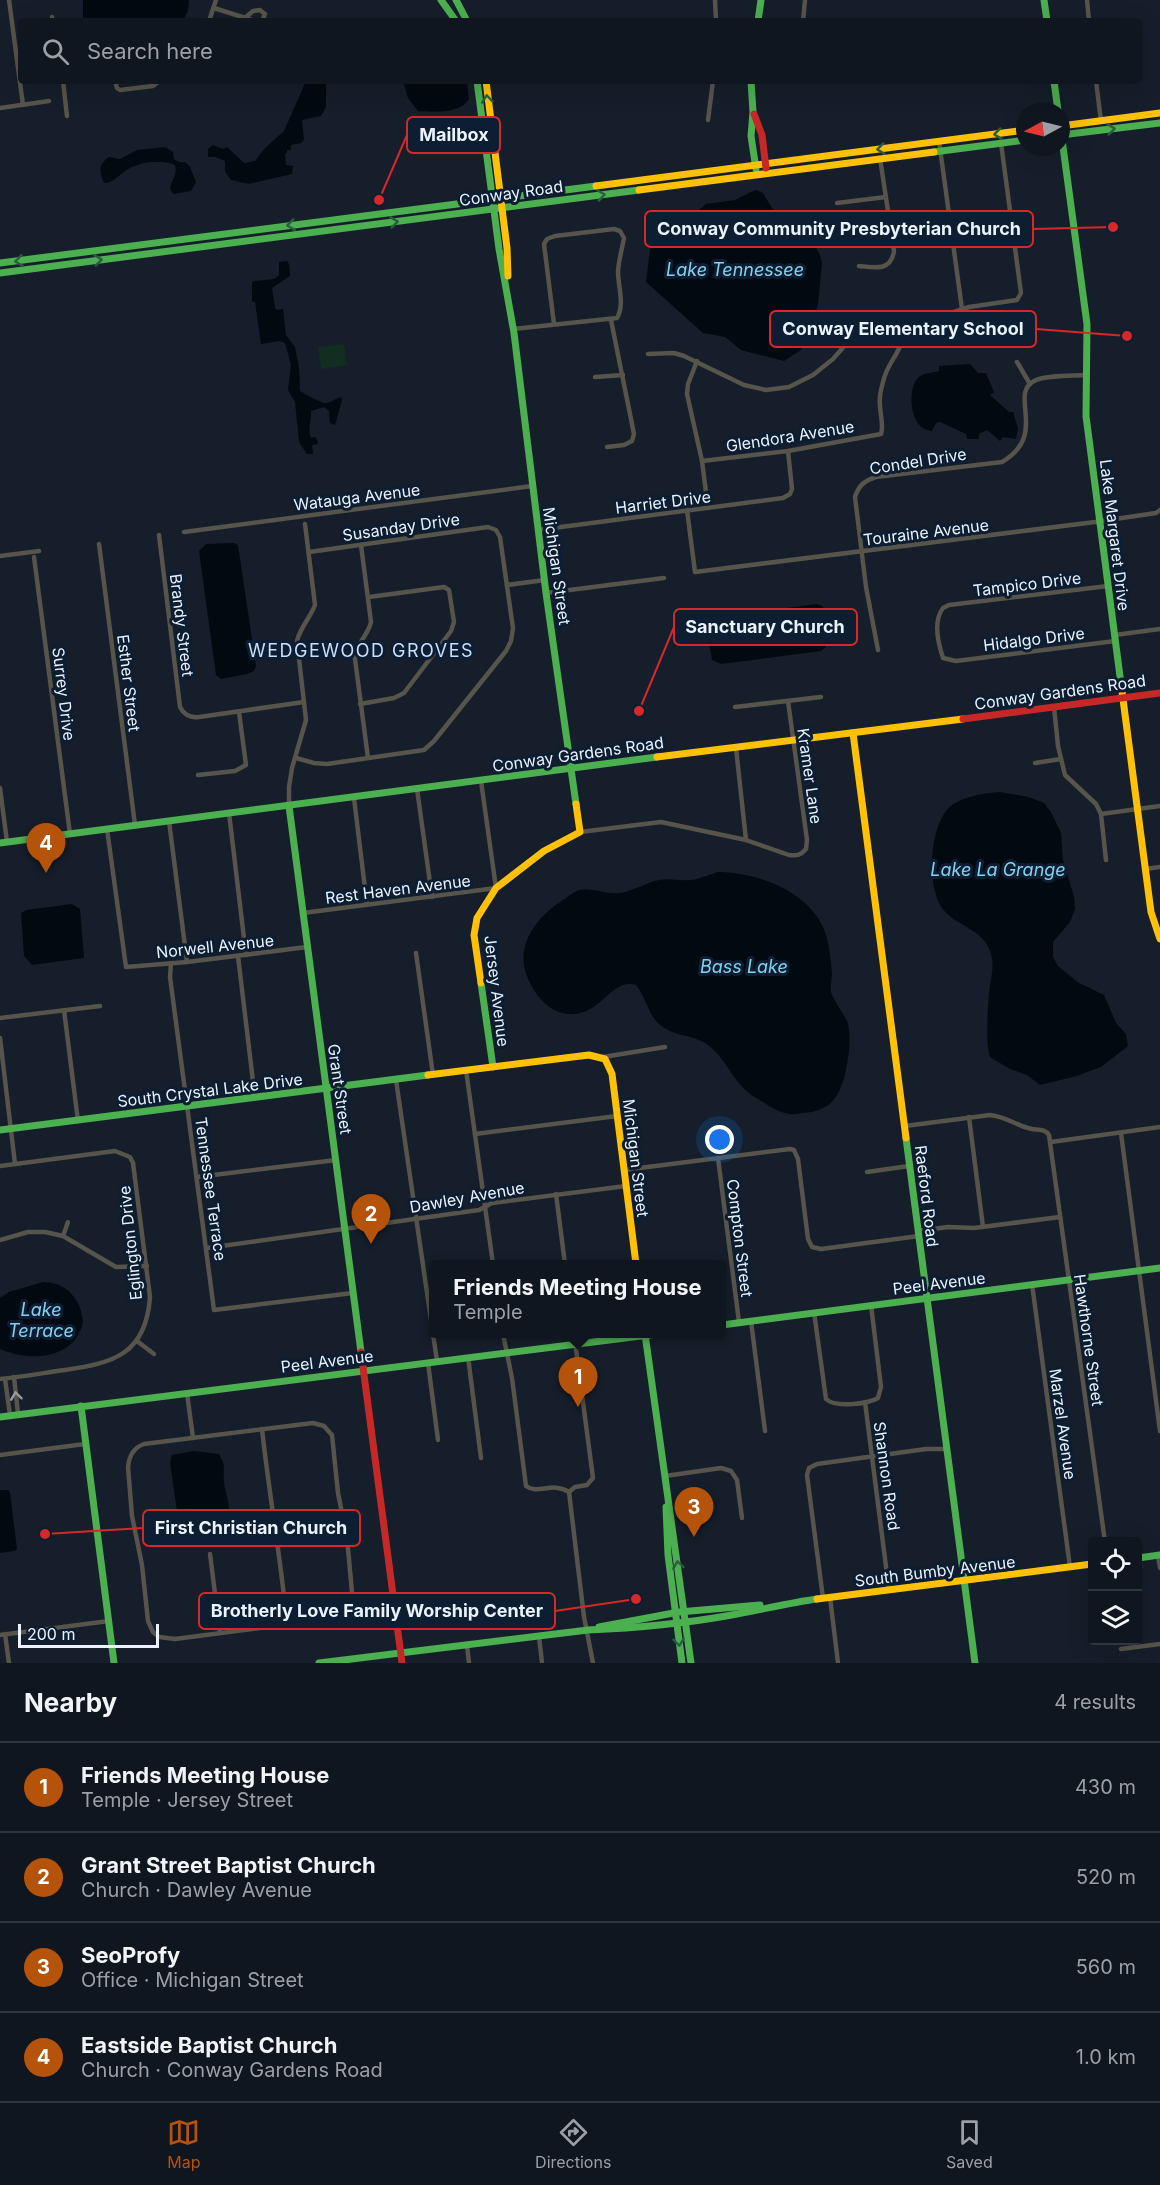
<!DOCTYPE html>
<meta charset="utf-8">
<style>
:root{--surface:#101620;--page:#1e232d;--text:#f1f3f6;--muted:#9c9fa5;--line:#30353e;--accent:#b45309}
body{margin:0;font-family:Inter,sans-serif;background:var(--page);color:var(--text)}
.controls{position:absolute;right:18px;bottom:18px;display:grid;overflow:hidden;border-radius:6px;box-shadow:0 6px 24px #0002}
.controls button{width:54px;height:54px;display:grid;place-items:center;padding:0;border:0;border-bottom:2px solid var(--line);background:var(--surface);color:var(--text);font:30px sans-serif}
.compass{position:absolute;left:1016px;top:102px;width:54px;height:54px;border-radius:50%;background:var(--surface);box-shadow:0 6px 24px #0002;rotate:263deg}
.scale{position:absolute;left:18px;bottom:15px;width:141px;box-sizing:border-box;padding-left:6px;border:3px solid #e9f2fe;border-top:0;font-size:16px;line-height:21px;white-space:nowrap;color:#e9f2fe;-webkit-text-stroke:4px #0d1d32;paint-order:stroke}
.you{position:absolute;left:720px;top:1140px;width:21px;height:21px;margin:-15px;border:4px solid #fff;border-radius:50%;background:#1a73e8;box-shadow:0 0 0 9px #1a73e833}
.badge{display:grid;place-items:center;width:39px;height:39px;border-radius:50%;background:var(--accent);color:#fff;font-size:20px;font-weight:700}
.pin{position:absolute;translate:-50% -50px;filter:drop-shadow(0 2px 3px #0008)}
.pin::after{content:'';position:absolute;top:32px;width:21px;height:18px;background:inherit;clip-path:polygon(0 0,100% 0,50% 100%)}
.popup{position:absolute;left:429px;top:1260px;width:297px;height:78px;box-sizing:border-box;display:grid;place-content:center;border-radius:6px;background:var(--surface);filter:drop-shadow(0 2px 4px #0005);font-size:20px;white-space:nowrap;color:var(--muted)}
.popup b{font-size:22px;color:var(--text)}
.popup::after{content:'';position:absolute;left:50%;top:100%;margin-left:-12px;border:12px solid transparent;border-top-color:var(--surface)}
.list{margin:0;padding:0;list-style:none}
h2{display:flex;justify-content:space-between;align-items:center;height:78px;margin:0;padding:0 24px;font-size:26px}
h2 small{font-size:20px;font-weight:400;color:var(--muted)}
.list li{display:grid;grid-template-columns:39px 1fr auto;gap:18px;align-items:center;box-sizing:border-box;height:90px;padding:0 24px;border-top:2px solid var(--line)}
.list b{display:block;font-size:22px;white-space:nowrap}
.list p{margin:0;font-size:20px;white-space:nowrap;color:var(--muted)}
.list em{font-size:20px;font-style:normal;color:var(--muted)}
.icon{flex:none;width:33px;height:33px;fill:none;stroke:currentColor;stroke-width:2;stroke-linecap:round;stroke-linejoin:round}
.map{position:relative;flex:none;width:1160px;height:1663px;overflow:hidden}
.search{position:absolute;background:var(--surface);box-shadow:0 6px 24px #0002;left:18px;right:18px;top:18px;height:66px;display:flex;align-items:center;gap:15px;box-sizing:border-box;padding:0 21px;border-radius:6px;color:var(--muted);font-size:22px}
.sheet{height:438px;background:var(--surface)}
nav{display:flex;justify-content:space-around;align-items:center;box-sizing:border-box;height:84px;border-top:2px solid var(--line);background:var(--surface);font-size:16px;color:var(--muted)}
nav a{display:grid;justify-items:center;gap:3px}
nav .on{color:var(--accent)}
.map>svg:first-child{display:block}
</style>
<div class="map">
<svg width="1160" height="1663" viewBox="0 0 1160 1663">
<rect width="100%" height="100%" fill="#151e2a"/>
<polygon fill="#122e23" points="344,344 347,365 321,369 318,347"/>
<g fill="#020a11">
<polygon points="83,0 189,0 188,11 183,21 83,21"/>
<polygon points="306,81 326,81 326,107 321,116 302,120 304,140 301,143 291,145 291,150 287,150 287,153 285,154 286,165 293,166 292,174 249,184 231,180 225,172 225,161 215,157 208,157 208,149 213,145 223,149 227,147 244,163 255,161 265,148 284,131"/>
<path d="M403 81H467L469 99C460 114 433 112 418 111L408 98Z"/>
<path d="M165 147 173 152 174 159 179 162H185L190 167 196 182 191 191 174 194C164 186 179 178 175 165 161 159 141 162 128 169 120 174 112 184 104 183 100 172 97 165 109 157L120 159 137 150Z"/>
<polygon points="755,190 762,192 774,211 797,224 811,238 820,255 822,263 818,304 809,333 801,350 784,361 741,350 725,337 703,333 646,282 650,249 657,234 667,222 697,212 706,204 735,200"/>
<path d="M287 261 289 264 290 276 272 288 275 308 277 310 283 309 286 335 295 347 299 368 300 391C305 394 322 404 327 403 332 402 336 398 341 397L342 400 335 425 330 423 329 411 324 407 311 411C312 420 307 429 311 438L316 437 318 444 312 445 313 454H307L299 442 295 402 288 390 291 365 285 343 279 341 261 344 255 302H252V283L254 281 274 279 279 275V262Z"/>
<path d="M970 364 978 373H986L994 392 990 395 1009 412H1013L1018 428 1016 439 1003 437 1000 441 987 430 979 434V439H967L966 434 940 422 936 423 932 431C930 431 924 429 923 428 910 420 908 390 917 379 921 373 933 373 939 371V366Z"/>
<polygon points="234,543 238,545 256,666 254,671 247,674 221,679 216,675 199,551 206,544"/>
<polygon points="817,604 822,606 826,611 829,644 821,651 721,664 712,660 707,631 712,618"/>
<path d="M1000 792 1029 797 1044 803 1051 812 1061 833 1063 860 1074 897 1075 909 1070 922 1053 942V957L1058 966 1079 983 1104 995 1116 1023 1126 1034 1128 1046 1101 1067 1077 1076 1040 1085 1027 1075 1010 1069 990 1057C985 1043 988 1002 990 985 992 974 994 965 991 954 985 929 956 927 942 908 926 886 929 822 952 805 965 796 985 793 1000 792Z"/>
<path d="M717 872C759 872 815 893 827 938 830 950 831 962 832 974 832 980 830 986 831 992 834 1002 844 1013 848 1024 851 1038 849 1056 846 1070 840 1097 831 1111 803 1113 797 1114 791 1115 785 1113 775 1111 762 1101 753 1096 732 1082 727 1059 708 1045 693 1034 673 1037 659 1024 648 1014 646 997 636 985 608 977 599 1025 559 1012 544 1007 532 990 527 976 514 944 539 915 563 900 568 897 573 892 579 890 592 887 606 895 620 893 633 891 645 883 659 880 669 878 680 881 691 880 699 879 709 875 717 872Z"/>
<polygon points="72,904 80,909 84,958 32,965 24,956 21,913 26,910"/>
<path d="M43 1282C66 1282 81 1299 83 1322 75 1360 29 1362 0 1349V1298L9 1292Z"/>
<path d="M194 1451 219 1454C220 1456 222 1460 223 1462 225 1468 223 1475 224 1481 224 1491 231 1503 228 1514 224 1532 189 1527 178 1518L170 1462 172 1455Z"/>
<polygon points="0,1490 8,1490 10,1493 17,1549 15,1551 0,1553"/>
</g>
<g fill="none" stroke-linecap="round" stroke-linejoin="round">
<g stroke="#56544b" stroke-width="4.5">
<polyline points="9,0 23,105"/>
<polyline points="715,0 716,21"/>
<polyline points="1087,0 1089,21"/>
<polyline points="214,8 255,21"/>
<polyline points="52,17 53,21"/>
<polyline points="246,17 253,11 260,10 265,14 262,21"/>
<polyline points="209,21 216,0"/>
<polyline points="803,21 805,0"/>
<polyline points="63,81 67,116"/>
<polyline points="115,81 117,88 120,90 153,86 157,83 157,81"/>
<polyline points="1096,81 1101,121"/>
<polyline points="0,108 49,101"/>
<polyline points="708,120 713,81"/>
<polyline points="939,141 962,309"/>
<polyline points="837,203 886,197"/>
<path d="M859 266C876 268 891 271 894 251L880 158"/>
<path d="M513 329 617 318C625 304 618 287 618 271 619 259 622 249 624 238L620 231 614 229 555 236 547 239 544 244 554 324"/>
<polyline points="648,354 674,353 684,356 744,385 766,390 789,387 813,375 833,359 855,334 867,330 927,321 969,307 1017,300 1021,293 1001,143"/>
<polyline points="697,361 688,384 687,394 702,461 708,508"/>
<polyline points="1017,362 1030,384"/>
<polyline points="595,377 623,375"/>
<polyline points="607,447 624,445 632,441 634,434 611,320"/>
<path d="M702 461 788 451 881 434C884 425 880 415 880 405 879 398 881 389 883 382 888 358 905 353 903 325"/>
<polyline points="687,510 695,572 1095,522 1156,513 1160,510"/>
<polyline points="538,530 783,498 790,494 792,489 788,451"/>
<polyline points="184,532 532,486"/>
<path d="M159 535 180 707C184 715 190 718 199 717L304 702"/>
<polyline points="99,544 135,825"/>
<path d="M361 545 371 622C368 636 355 644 355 659L368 758"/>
<polyline points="0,556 39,551"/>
<polyline points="34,557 70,834"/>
<polyline points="507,585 545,580"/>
<path d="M1108 586 949 605 943 608C933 621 938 643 943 658L956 661 1115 641"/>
<polyline points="546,593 664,578"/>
<polyline points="1115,635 1160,629"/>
<path d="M878 650 866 587 855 497C859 485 864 481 876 477L1002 462C1049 434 1008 395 1034 381 1045 375 1072 376 1086 375"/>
<polyline points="360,704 394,698 404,693 451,631 454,622 449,590 444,587 369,597"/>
<polyline points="735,707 821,697"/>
<polyline points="1054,707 1058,746 1065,775 1096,804 1101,814 1106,860"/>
<polyline points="736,748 746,840"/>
<polyline points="296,758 314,763 327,764 424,750 434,741 506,651 511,641 513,628 500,537 496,530 488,527 309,552"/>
<polyline points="1035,763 1061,759"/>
<polyline points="198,775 235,771 246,765 239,712"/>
<polyline points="0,788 7,842"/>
<polyline points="417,789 432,897"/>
<polyline points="354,798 367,905"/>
<path d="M289 806V787L292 768 306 720 297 641C300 628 310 618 315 605L305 524"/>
<polyline points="229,813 246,955"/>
<polyline points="1101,814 1160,806"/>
<polyline points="169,821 187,962"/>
<polyline points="107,829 126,967 187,962 307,947"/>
<path d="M580 832 661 822 746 840 789 855C797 856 801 855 806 849L807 840 788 701"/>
<polyline points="1145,869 1160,867"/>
<polyline points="303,913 496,888 481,781"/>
<polyline points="416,953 433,1075"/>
<polyline points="238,956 255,1098"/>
<polyline points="171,963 170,977 214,1310 353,1293"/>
<polyline points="64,1010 78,1121"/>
<polyline points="0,1018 100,1006"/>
<polyline points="0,1038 15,1164"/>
<polyline points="603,1057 665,1047"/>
<polyline points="466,1070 493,1264"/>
<polyline points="396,1080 437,1361"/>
<polyline points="969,1117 983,1227"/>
<path d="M905 1126 990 1115C1005 1116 1017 1126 1032 1129 1040 1130 1045 1129 1049 1135L1105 1542"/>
<polyline points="1121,1133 1160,1431"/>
<polyline points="475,1134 617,1116"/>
<polyline points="1051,1142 1160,1127"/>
<polyline points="718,1158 739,1322"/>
<path d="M0 1166 115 1151 130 1157 133 1163 150 1297C146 1354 114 1363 65 1370 43 1373 22 1377 0 1379"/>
<polyline points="624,1170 790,1149 794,1150 798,1159 808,1239 812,1247 821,1249 919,1236"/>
<polyline points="867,1172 909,1166"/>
<polyline points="197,1177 336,1160"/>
<polyline points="556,1194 565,1264"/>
<polyline points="918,1231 948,1227 974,1228 1060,1217"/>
<polyline points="63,1236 68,1222"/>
<polyline points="0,1240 28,1232 45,1232 63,1236 116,1267 147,1266"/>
<polyline points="207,1248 479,1210 492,1203 626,1186"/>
<polyline points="1032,1284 1070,1567"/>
<path d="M814 1312 826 1399C835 1408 868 1404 878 1398L881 1387 871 1305"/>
<polyline points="751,1321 765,1431"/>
<path d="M503 1334 512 1378 526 1486C538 1495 552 1481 569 1492"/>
<polyline points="137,1341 154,1354"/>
<polyline points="468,1357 481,1458"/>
<polyline points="428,1363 438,1440"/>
<polyline points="14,1377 18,1414"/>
<polyline points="5,1379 10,1415"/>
<polyline points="187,1393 193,1438"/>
<polyline points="865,1402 889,1590"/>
<path d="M313 1423 324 1426 332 1435 338 1493 347 1538 353 1603 346 1613 336 1618 175 1639 159 1637 153 1632 148 1621 142 1565 132 1516 128 1467C129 1456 133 1448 144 1444Z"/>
<path d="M262 1429C269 1494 281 1559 287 1624"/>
<polyline points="0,1455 85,1444"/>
<polyline points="665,1476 721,1468 731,1471 737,1480 742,1518"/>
<polyline points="569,1492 575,1487 587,1485 593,1478 574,1334"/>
<polyline points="569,1492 584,1617 593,1663"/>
<polyline points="210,1554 220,1633"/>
<polyline points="1158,1555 1160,1568"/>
<polyline points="830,1597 838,1663"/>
<polyline points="823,1598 807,1475 809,1468 817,1464 926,1449 947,1449"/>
<polyline points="5,1634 9,1663"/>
<polyline points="0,1635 109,1621"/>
<polyline points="539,1636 542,1663"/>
<polyline points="467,1645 469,1663"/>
<polyline points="1121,1649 1160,1644"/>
</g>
<g stroke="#4caf50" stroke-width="7">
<polyline points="441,0 456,21"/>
<polyline points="456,0 467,21"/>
<polyline points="1044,0 1047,21"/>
<polyline points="758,21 761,0"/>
<polyline points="477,81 499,249 514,333 546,593 576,804"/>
<polyline points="751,81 753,112 751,136 756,169"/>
<polyline points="1054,81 1058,111"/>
<polyline points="1061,132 1087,324 1086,416 1121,684"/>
<polyline points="1061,135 1160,123"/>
<polyline points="934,152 1025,140"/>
<polyline points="0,263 596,186"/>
<polyline points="0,273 639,190"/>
<polyline points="289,806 361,1352"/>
<polyline points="0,843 657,757"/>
<polyline points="481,983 493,1067"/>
<polyline points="0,1130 428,1075"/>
<polyline points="906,1138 975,1663"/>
<polyline points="722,1325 1160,1268"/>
<polyline points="645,1334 691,1663"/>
<polyline points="81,1406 114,1663"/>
<polyline points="0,1417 657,1334"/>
<polyline points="666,1507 668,1555 682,1663"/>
<polyline points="1138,1558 1160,1555"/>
<polyline points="599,1627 679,1612 760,1605"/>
<path d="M319 1663 588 1630C634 1628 681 1624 726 1616 757 1611 787 1603 817 1599"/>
</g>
<g stroke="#ffc107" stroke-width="7">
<polyline points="486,81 507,248 508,276"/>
<polyline points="1061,126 1160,113"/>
<polyline points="596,186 1025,130"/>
<polyline points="639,190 934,152"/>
<polyline points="1121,684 1151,912 1160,939"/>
<polyline points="853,733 906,1138"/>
<polyline points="657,757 963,719"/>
<polyline points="481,983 474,935 477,918 496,888 544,851 580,832 576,804"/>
<polyline points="428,1075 589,1055 605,1059 612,1074 636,1264"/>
<polyline points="817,1599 1092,1564"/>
</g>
<g stroke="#c62828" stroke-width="7">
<polyline points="754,114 762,135 766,168"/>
<polyline points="963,719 1160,693"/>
<polyline points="361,1352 402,1663"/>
</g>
</g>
<defs><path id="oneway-chevron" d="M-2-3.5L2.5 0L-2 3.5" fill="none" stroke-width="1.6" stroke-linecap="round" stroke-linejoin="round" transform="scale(1.5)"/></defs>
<g stroke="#295f40">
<use href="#oneway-chevron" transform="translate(487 99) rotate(-96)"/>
<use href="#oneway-chevron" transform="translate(1111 129) rotate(-7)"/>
<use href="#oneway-chevron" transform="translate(998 134) rotate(173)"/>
<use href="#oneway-chevron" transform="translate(881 149) rotate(173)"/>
<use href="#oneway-chevron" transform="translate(601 195) rotate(-8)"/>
<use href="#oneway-chevron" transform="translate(394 222) rotate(-7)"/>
<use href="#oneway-chevron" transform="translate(291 225) rotate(173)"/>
<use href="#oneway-chevron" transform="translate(98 260) rotate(-7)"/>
<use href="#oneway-chevron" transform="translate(19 261) rotate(172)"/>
<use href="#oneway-chevron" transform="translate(678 1565) rotate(-98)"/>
<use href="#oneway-chevron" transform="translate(679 1642) rotate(83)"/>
</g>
<use stroke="#989b9c" href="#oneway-chevron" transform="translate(16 1396) rotate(-97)"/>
<g text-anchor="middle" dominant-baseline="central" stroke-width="6" stroke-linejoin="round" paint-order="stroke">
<g font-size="16" fill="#e9f2fe" stroke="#0d1d32">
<text transform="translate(511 193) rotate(-8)">Conway Road</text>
<text transform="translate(790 436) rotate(-9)">Glendora Avenue</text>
<text transform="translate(918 461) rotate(-9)">Condel Drive</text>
<text transform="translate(357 497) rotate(-7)">Watauga Avenue</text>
<text transform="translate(663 502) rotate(-7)">Harriet Drive</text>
<text transform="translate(401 527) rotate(-8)">Susanday Drive</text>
<text transform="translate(926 532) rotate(-7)">Touraine Avenue</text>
<text transform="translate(1115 535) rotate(83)">Lake Margaret Drive</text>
<text transform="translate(557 566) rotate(82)">Michigan Street</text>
<text transform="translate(1027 584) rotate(-7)">Tampico Drive</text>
<text transform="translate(182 625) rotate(83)">Brandy Street</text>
<text transform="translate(1034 639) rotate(-7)">Hidalgo Drive</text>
<text transform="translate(129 683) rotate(83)">Esther Street</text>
<text transform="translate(1060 692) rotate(-8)">Conway Gardens Road</text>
<text transform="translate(64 694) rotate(83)">Surrey Drive</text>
<text transform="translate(578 754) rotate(-8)">Conway Gardens Road</text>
<text transform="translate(810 776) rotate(82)">Kramer Lane</text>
<text transform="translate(398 889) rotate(-7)">Rest Haven Avenue</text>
<text transform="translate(215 946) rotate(-6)">Norwell Avenue</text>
<text transform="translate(497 991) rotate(83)">Jersey Avenue</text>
<text transform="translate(340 1089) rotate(82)">Grant Street</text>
<text transform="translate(210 1090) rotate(-7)">South Crystal Lake Drive</text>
<text transform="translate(636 1158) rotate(83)">Michigan Street</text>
<text transform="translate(211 1189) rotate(82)">Tennessee Terrace</text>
<text transform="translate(927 1196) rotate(83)">Raeford Road</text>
<text transform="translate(467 1197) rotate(-10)">Dawley Avenue</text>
<text transform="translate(740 1238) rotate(83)">Compton Street</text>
<text transform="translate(130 1243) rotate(-96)">Eglington Drive</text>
<text transform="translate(939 1283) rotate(-7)">Peel Avenue</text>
<text transform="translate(1089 1340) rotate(82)">Hawthorne Street</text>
<text transform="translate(327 1361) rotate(-7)">Peel Avenue</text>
<text transform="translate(1063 1424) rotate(82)">Marzel Avenue</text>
<text transform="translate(887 1476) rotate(82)">Shannon Road</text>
<text transform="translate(935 1571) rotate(-7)">South Bumby Avenue</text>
</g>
<g font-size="18" font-style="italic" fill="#82d2ee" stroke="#0d1d32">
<text x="735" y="269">Lake Tennessee</text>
<text x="998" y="869">Lake La Grange</text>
<text x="744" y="966">Bass Lake</text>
<text x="41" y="1309">Lake<tspan x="41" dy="21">Terrace</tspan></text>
</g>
<g font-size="18" letter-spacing="1.5" fill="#c9defd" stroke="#0d1d32">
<text x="361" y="650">WEDGEWOOD GROVES</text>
</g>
</g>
<path fill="none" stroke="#d62828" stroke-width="2" d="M379 200L407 135M1113 227L1033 229M1127 336L1036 329M639 711L674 627M45 1534L143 1528M636 1599L555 1611"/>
<g fill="#d62828" stroke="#0d1d32" stroke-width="2">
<circle cx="379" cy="200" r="6"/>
<circle cx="1113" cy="227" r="6"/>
<circle cx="1127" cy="336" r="6"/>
<circle cx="639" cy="711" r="6"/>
<circle cx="45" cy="1534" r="6"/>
<circle cx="636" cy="1599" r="6"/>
</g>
<g fill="#0d1d32" stroke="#d62828" stroke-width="2">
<rect x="407" y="117" width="93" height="36" rx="6"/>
<rect x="645" y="211" width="388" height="36" rx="6"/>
<rect x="770" y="311" width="266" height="36" rx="6"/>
<rect x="674" y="609" width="183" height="36" rx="6"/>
<rect x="143" y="1510" width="217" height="36" rx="6"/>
<rect x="199" y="1593" width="356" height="36" rx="6"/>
</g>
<g font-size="18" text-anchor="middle" font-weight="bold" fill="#e9f2fe">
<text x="454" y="141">Mailbox</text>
<text x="839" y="235">Conway Community Presbyterian Church</text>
<text x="903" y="335">Conway Elementary School</text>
<text x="765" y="633">Sanctuary Church</text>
<text x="251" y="1534">First Christian Church</text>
<text x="377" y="1617">Brotherly Love Family Worship Center</text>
</g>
</svg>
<div class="controls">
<button><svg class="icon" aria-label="locate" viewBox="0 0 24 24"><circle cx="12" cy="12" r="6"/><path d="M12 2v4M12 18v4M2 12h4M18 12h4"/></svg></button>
<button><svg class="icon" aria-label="layers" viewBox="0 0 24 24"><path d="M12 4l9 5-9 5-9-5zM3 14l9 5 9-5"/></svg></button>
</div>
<svg class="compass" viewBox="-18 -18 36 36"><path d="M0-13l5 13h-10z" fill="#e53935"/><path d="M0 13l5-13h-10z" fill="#9c9fa5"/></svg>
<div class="scale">200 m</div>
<div class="you"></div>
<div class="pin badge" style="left:578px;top:1407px">1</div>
<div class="popup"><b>Friends Meeting House</b>Temple</div>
<div class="pin badge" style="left:371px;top:1244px">2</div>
<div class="pin badge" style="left:694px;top:1537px">3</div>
<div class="pin badge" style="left:46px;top:873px">4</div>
<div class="search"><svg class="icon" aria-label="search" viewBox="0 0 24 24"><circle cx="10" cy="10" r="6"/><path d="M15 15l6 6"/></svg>Search here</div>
</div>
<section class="sheet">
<h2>Nearby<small>4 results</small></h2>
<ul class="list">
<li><span class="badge">1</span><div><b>Friends Meeting House</b><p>Temple · Jersey Street</p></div><em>430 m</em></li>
<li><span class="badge">2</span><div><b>Grant Street Baptist Church</b><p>Church · Dawley Avenue</p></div><em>520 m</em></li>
<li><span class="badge">3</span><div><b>SeoProfy</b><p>Office · Michigan Street</p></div><em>560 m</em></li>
<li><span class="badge">4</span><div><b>Eastside Baptist Church</b><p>Church · Conway Gardens Road</p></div><em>1.0 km</em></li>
</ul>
</section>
<nav>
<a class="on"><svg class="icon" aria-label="map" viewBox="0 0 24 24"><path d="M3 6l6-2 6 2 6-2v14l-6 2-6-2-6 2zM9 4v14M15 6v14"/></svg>Map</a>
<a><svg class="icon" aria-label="directions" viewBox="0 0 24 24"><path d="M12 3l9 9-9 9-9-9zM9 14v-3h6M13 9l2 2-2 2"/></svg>Directions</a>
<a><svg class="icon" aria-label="saved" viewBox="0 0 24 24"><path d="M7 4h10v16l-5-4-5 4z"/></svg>Saved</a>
</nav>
